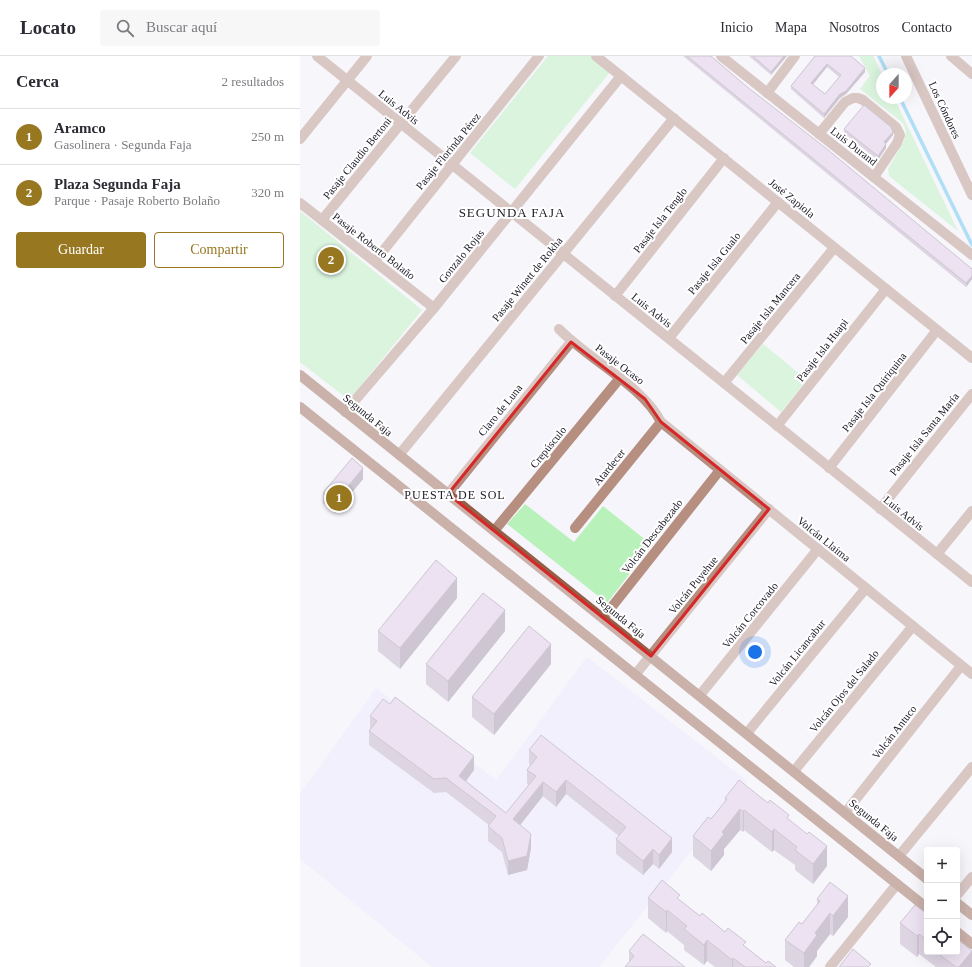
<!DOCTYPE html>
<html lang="es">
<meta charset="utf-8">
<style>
:root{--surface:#fff;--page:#f7f7f7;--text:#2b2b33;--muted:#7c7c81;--line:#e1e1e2;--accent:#977720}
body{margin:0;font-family:"Times New Roman",serif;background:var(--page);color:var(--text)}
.controls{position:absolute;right:12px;bottom:12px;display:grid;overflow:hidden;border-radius:4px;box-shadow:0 4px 16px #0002}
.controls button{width:36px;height:36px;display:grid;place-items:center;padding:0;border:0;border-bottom:1px solid var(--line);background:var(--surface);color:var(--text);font:20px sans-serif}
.compass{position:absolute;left:576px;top:12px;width:36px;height:36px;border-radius:50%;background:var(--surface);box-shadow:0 4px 16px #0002;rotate:201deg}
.you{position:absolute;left:455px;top:596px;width:14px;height:14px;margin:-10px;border:3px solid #fff;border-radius:50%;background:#1a73e8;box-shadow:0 0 0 6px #1a73e833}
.badge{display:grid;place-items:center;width:26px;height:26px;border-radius:50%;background:var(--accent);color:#fff;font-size:13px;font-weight:700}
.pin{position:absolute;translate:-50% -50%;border:2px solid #fff;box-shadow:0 1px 4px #0006}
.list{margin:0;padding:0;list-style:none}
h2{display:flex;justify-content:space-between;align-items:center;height:52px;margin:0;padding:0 16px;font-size:17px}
h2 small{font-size:13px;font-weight:400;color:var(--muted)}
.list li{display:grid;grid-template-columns:26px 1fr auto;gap:12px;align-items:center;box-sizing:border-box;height:56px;padding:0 16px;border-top:1px solid var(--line)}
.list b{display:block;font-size:15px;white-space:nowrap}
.list p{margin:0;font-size:13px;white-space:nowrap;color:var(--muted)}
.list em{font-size:13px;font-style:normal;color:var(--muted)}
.actions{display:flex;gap:8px;padding:12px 16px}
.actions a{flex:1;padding:9px 0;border:1px solid var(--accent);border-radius:4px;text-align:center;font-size:14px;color:var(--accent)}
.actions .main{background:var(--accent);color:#fff}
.icon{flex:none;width:22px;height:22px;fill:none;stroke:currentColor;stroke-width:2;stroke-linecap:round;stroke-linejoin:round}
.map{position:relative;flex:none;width:672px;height:911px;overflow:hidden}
header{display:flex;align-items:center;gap:24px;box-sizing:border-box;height:56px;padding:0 20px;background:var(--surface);border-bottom:1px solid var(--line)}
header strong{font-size:19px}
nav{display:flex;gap:22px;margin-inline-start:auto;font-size:14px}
.search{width:280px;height:36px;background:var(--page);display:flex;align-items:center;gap:10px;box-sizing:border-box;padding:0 14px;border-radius:4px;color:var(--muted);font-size:15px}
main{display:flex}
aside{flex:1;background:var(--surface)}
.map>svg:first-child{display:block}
</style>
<header>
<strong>Locato</strong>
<div class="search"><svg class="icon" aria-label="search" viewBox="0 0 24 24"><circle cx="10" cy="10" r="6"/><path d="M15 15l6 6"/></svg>Buscar aquí</div>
<nav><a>Inicio</a><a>Mapa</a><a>Nosotros</a><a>Contacto</a></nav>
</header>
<main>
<aside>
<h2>Cerca<small>2 resultados</small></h2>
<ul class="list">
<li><span class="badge">1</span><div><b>Aramco</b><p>Gasolinera · Segunda Faja</p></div><em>250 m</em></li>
<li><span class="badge">2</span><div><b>Plaza Segunda Faja</b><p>Parque · Pasaje Roberto Bolaño</p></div><em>320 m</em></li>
</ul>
<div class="actions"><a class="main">Guardar</a><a>Compartir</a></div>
</aside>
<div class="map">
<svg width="672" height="911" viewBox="0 0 672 911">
<rect width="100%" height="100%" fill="#f6f5fb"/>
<polygon fill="#ede8fe" points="287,601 447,725 299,911 132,911 0,803 0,738 76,632 196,724"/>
<g fill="#b9f1ba">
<polygon points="248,0 290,0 310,16 215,133 170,97"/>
<polygon points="559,0 573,0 582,18 582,42 594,42 658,175 589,120 588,113 604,85 606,76 603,67 560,33 570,20"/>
<polygon points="0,155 122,254 49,344 0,306"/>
<polygon points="463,288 507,324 481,356 437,319"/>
<polygon points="225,448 274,486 303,450 352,489 307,547 207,468"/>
</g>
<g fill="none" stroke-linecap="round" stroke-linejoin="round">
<g stroke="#59c2f1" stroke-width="3.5">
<polyline points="579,0 588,18"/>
<polyline points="600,42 672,189"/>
</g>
<g stroke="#b68f80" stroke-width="10">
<polyline points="17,0 672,526"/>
<polyline points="296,0 672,302"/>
<polyline points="421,0 672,199"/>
<polyline points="606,0 672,139"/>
<polyline points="651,0 672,18"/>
<polyline points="467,37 495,0"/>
<polyline points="519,78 545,46 553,42 558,42 563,44 596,71 600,79 597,87 574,121"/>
<polyline points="0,83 67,0"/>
<polyline points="0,147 134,252"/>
<polyline points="22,164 156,0"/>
<polyline points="75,205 239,0"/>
<polyline points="315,240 424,102"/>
<path d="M259 273C289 304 342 329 361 366L672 618"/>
<polyline points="369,282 478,146"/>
<polyline points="424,327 534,192"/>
<polyline points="45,356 134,252 321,20"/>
<polyline points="477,370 586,233"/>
<polyline points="99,399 374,62"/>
<polyline points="529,412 637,274"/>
<polyline points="148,438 271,286"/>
<polyline points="580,453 672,338"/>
<polyline points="275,472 361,366"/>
<polyline points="194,475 320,322"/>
<polyline points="637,498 672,455"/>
<polyline points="303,562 420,414"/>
<polyline points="335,619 469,453"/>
<polyline points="400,639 518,493"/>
<polyline points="447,677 566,532"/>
<polyline points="494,715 613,570"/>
<polyline points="545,757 661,610"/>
<polyline points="599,800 672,711"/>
<polyline points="657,839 672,821"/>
<polyline points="530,911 597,828"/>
</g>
<g stroke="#955e47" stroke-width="10">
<polyline points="0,319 627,823"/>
<polyline points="0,351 627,852"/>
<polyline points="657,847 672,859"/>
<polyline points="657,876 672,888"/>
</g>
</g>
<g fill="#c1adc6" fill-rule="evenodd">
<polygon points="383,0 411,0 446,30 672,213 672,223 666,231"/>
<polygon points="449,0 487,0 471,19"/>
<path d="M515 0 565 16 546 38 540 42 524 62 491 33V30ZM527 11 539 21 525 38 512 28Z"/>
<polygon points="544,73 593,79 586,88 586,92 578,104 544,77"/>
<polygon points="63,423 35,457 23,447 23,437"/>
<polygon points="157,542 100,613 78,595 78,575"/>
<polygon points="205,575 148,646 126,628 126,608"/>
<polygon points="251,608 194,679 172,661 172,641"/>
<polygon points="70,660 174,714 166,725 206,757 229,729 227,728 227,714 230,709 229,708 229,694 372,796 359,813 353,808 343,819 316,798 316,783 319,780 266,738 256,751 243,740 220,769 231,792 227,814 208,819 202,796 188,785 188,770 189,769 146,736 134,737 69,689 69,675 70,673"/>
<polygon points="425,742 489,764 527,810 513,828 495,814 495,809 474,794 472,796 444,774 443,776 440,774 424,793 424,799 411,815 393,800 393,780 411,763 425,746"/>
<polygon points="348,842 380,844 400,860 425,876 466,907 476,911 415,911 407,905 404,909 384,894 384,889 367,875 366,877 348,862"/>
<polygon points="517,843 548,861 533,880 530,878 517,895 517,900 509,911 494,911 485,904 485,884 502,868 517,849"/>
<polygon points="627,858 627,896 657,896 672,911 636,911 619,898 617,901 600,888 600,867"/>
<polygon points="329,895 385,911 329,906"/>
</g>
<g fill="#9d8da1">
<polygon points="484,0 487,0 471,19 471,16"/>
<polygon points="527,8 527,11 511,31 511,27"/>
<polygon points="565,12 565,16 546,38 540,42 524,62 524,58 540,38"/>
<polygon points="593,76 593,79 584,90 584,86"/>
<polygon points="586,88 586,92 578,104 578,100"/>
<polygon points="672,220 672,223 666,231 666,227"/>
<polygon points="63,412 63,423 35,457 35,446"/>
<polygon points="157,522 157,542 100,613 100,592"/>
<polygon points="205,554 205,575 148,646 148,625"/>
<polygon points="251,588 251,608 194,679 194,658"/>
<polygon points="174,700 174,714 160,733 159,720"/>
<polygon points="266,724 266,738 256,751 256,736"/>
<polygon points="243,726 243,740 213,778 213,763"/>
<polygon points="440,753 440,774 424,793 424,799 411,815 411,795 422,776"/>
<polygon points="444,754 444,774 443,776 443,756"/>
<polygon points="474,773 474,794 472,796 472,776"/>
<polygon points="231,778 231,792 227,814 208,819 208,805"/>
<polygon points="372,782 372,796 359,813 359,799"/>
<polygon points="527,790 527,810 513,828 513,808"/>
<polygon points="353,793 353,808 343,819 343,805"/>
<polygon points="548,840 548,861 533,880 533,860"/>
<polygon points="367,854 367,875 366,877 366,856"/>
<polygon points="530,857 530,878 517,895 517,900 509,911 504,911 504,897 515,877"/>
<polygon points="619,878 619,898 617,901 617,880"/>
<polygon points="407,884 407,905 404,909 404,889"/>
<polygon points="672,895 672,911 659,911"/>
<polygon points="433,902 433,911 432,911 432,904"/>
</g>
<g fill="#e0c9e6" stroke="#9d8da1" fill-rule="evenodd">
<polygon points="387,0 411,0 446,30 527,93 672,213 672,220 666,227"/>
<polygon points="453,0 484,0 471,16"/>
<path d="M515 0H551L565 12 546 35 540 38 524 58 491 30ZM527 8 541 19 525 38 511 27Z"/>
<polygon points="564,49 591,71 593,76 584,86 586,88 578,100 544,73"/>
<polygon points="52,402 63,412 35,446 23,437"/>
<polygon points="136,504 157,522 100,592 78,575"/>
<polygon points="183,537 205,554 148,625 126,608"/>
<polygon points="229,570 251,588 194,658 172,641"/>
<polygon points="95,641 174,700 159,720 206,757 236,720 227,714 237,701 229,694 241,679 372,782 359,799 353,793 343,805 316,783 326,771 266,724 256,736 243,726 213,763 231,778 227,800 208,805 202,782 188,770 196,760 146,722 134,723 69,675 77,665 70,660 83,643 90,648"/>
<polygon points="439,724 468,747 470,744 489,759 487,762 507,778 509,776 527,790 513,808 495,794 497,791 474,773 472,776 444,754 443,756 440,753 422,776 424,778 411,795 393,780 408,761 411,763 427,743 425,742"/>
<polygon points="362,824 380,839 377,842 400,860 402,857 425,876 428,872 446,886 443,889 466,907 468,905 476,911 445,911 433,902 432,904 407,884 404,889 384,873 387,870 367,854 366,856 348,842"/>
<polygon points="530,826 548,840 533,860 530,857 515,877 517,879 504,897 485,884 499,866 502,868 520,845 517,843"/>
<polygon points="615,849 627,858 627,884 619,878 617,880 600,867"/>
<polygon points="343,878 385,911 325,911 334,900 329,895"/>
<polygon points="657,883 672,895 659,911 656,911 640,899 642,896 657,896"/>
<polygon points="553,893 571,908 568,911 539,911"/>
</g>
<path d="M0 0H672V911H0ZM271 286 345 343 361 366 469 453 351 600 148 438Z" fill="#f6f5fb" fill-opacity=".55" fill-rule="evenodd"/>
<path fill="none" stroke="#d62828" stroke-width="3" stroke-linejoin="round" d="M271 286 345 343 361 366 469 453 351 600 148 438Z"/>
<g text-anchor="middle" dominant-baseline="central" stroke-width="4" stroke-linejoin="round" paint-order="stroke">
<g font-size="11" fill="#1b1824" stroke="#fff">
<text transform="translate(99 51) rotate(39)">Luis Advis</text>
<text transform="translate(645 54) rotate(65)">Los Cóndores</text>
<text transform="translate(554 90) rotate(38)">Luis Durand</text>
<text transform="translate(148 95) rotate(-51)">Pasaje Florinda Pérez</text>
<text transform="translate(57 102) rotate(-51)">Pasaje Claudio Bertoni</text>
<text transform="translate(492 142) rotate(39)">José Zapiola</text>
<text transform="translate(360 164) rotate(-52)">Pasaje Isla Tenglo</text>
<text transform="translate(74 190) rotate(38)">Pasaje Roberto Bolaño</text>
<text transform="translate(161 200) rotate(-51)">Gonzalo Rojas</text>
<text transform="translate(414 207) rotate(-51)">Pasaje Isla Gualo</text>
<text transform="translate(227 223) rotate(-51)">Pasaje Winett de Rokha</text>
<text transform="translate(470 252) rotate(-51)">Pasaje Isla Mancera</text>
<text transform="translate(352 254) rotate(39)">Luis Advis</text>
<text transform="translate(522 294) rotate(-52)">Pasaje Isla Huapi</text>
<text transform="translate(320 308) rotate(38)">Pasaje Ocaso</text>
<text transform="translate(574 336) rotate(-52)">Pasaje Isla Quiriquina</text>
<text transform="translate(200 354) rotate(-51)">Claro de Luna</text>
<text transform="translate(68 359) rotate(39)">Segunda Faja</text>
<text transform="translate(624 378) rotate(-51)">Pasaje Isla Santa María</text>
<text transform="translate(248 391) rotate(-51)">Crepúsculo</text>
<text transform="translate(309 411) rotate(-51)">Atardecer</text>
<text transform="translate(604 457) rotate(39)">Luis Advis</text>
<text transform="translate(352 480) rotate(-52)">Volcán Descabezado</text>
<text transform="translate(524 483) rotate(39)">Volcán Llaima</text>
<text transform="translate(393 529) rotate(-51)">Volcán Puyehue</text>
<text transform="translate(450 559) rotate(-51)">Volcán Corcovado</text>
<text transform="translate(321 561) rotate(39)">Segunda Faja</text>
<text transform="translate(497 597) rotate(-51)">Volcán Licancabur</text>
<text transform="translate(544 635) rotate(-51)">Volcán Ojos del Salado</text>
<text transform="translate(594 676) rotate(-52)">Volcán Antuco</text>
<text transform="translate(574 764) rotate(39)">Segunda Faja</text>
</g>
<g font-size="12" letter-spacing="1" fill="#1b1824" stroke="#fff">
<text x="155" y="439">PUESTA DE SOL</text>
</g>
<g font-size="13" letter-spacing="1" fill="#1b1824" stroke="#fff">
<text x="212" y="156">SEGUNDA FAJA</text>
</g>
</g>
</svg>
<div class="controls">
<button>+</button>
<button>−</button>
<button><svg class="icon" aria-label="locate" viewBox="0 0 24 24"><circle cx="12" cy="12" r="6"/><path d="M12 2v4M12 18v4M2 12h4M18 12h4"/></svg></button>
</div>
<svg class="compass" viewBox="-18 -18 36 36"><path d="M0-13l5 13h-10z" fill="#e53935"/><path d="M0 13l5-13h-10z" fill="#7c7c81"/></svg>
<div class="you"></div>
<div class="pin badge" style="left:39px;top:442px">1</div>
<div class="pin badge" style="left:31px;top:204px">2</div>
</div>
</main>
